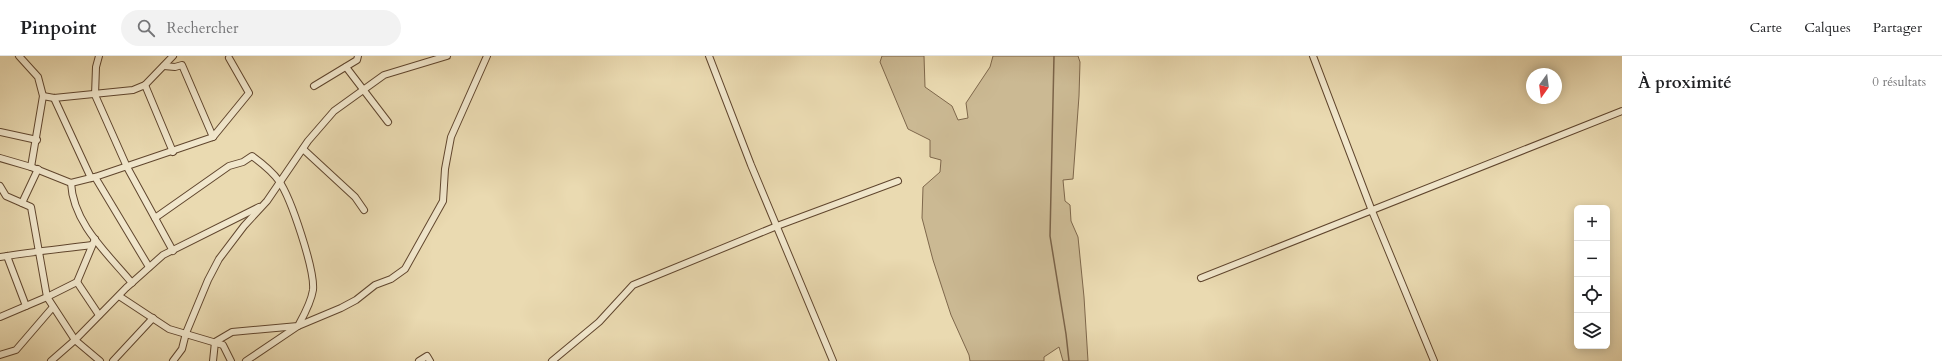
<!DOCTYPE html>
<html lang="fr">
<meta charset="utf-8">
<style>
:root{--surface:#fff;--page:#f2f2f2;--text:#202124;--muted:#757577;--line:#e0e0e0}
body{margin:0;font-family:Cardo,serif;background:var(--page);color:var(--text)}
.controls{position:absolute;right:12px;bottom:12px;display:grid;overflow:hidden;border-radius:6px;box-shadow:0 2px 10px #0003}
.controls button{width:36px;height:36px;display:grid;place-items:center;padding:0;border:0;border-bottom:1px solid var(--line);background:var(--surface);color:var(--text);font:20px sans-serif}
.compass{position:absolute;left:1526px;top:12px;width:36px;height:36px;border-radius:50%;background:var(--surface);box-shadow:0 2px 10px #0003;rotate:194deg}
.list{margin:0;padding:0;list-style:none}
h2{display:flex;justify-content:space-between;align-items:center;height:52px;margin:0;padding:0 16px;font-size:17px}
h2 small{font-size:13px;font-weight:400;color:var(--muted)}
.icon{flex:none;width:22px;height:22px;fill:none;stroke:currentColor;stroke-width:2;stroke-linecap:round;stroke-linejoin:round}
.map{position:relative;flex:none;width:1622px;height:305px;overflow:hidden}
header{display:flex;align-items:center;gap:24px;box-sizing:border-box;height:56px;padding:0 20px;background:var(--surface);border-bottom:1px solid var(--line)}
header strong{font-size:19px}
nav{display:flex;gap:22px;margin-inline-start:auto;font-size:14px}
.search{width:280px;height:36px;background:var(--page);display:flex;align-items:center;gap:10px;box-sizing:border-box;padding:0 14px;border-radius:22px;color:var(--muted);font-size:15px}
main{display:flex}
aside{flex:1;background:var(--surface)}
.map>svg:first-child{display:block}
</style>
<header>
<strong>Pinpoint</strong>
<div class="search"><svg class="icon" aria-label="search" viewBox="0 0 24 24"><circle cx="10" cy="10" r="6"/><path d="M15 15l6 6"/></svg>Rechercher</div>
<nav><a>Carte</a><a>Calques</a><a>Partager</a></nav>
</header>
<main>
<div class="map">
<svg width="1622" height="305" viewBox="0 0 1622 305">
<rect width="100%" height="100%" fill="#eadab1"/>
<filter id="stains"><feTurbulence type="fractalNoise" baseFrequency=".005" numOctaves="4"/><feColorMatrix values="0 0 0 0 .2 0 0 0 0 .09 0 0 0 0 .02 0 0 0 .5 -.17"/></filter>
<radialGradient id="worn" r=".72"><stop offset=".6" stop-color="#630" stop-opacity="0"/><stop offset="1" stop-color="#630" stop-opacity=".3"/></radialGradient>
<polygon fill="#cbb993" stroke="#7e674b" points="882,0 924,0 925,31 952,50 958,64 968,62 966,47 990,11 993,0 1078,0 1080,6 1079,40 1073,123 1063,124 1065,145 1070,149 1071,165 1078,181 1084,241 1088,305 1063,305 1059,291 1044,301 1044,305 970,305 969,299 951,259 933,204 922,162 923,131 940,116 941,104 930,101 930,84 908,73 880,6"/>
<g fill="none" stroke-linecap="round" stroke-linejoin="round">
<polyline stroke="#7b6348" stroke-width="1.5" points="1054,0 1050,180 1066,278 1069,305"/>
<defs>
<g id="minor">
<polyline points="19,0 38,21 43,40 31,111"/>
<polyline points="99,0 96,11 95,39 127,111 173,195"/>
<polyline points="709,0 751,109 833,305"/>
<polyline points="1313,0 1372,155 1434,305"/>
<polyline points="164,10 175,11 182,9 213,81"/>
<polyline points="346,11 388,66"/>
<polyline points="145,29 173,96"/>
<polyline points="314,30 357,4 358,0"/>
<polyline points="43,40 54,42 133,34 145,29 173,0"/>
<polyline points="54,42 91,122"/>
<polyline points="0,76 37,84"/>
<polyline points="303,93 355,141 364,154"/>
<polyline points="0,102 31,111 71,127 95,121 213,81 249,37 229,2"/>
<polyline points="38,113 22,147 31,151 47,241 75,284 100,305"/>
<polyline points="95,121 149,211"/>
<path d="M71 127C73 167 107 197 132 227"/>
<polyline points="0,130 6,140 22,147"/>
<path d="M155 162 229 110 243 106 252 100C263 108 272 115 279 125 291 142 315 214 313 234 311 247 304 259 298 270L232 276 215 286 213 305"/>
<polyline points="7,200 26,250"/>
<path d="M0 201C30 196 61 193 92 189"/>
<polyline points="1201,222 1622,55"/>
<polyline points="77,226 99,259"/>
<polyline points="119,240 169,273 223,289 231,305"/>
<polyline points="0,261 47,241 77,226 95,183"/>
<polyline points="0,299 16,294 53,251"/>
<polyline points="51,305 75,284 126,232 163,199 259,151"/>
<polyline points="113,305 153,262"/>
<polyline points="173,305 182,293 186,277 208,224 219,203 244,170 267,145 308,85 334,55 384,19 447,0"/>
<polyline points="246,305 298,270 341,252 356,244 375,229 391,223 405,213 443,145 445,113 451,81 487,0"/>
<polyline points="419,305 427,300 430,305"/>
<polyline points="552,305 599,266 633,229 777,170 898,125"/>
</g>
</defs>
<use href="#minor" stroke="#60462e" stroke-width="8"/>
<use href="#minor" stroke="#f1e7cc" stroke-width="6"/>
</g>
<rect width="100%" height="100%" filter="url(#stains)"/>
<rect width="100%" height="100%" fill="url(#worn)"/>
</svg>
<div class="controls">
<button>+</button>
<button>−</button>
<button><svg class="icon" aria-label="locate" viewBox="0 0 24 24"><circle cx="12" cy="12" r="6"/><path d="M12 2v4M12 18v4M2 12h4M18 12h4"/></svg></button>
<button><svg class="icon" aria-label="layers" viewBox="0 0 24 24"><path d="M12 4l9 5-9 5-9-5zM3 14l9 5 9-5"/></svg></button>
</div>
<svg class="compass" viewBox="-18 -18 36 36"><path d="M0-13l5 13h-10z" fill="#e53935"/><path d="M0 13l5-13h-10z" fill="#757577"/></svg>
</div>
<aside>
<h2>À proximité<small>0 résultats</small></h2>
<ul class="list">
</ul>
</aside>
</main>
